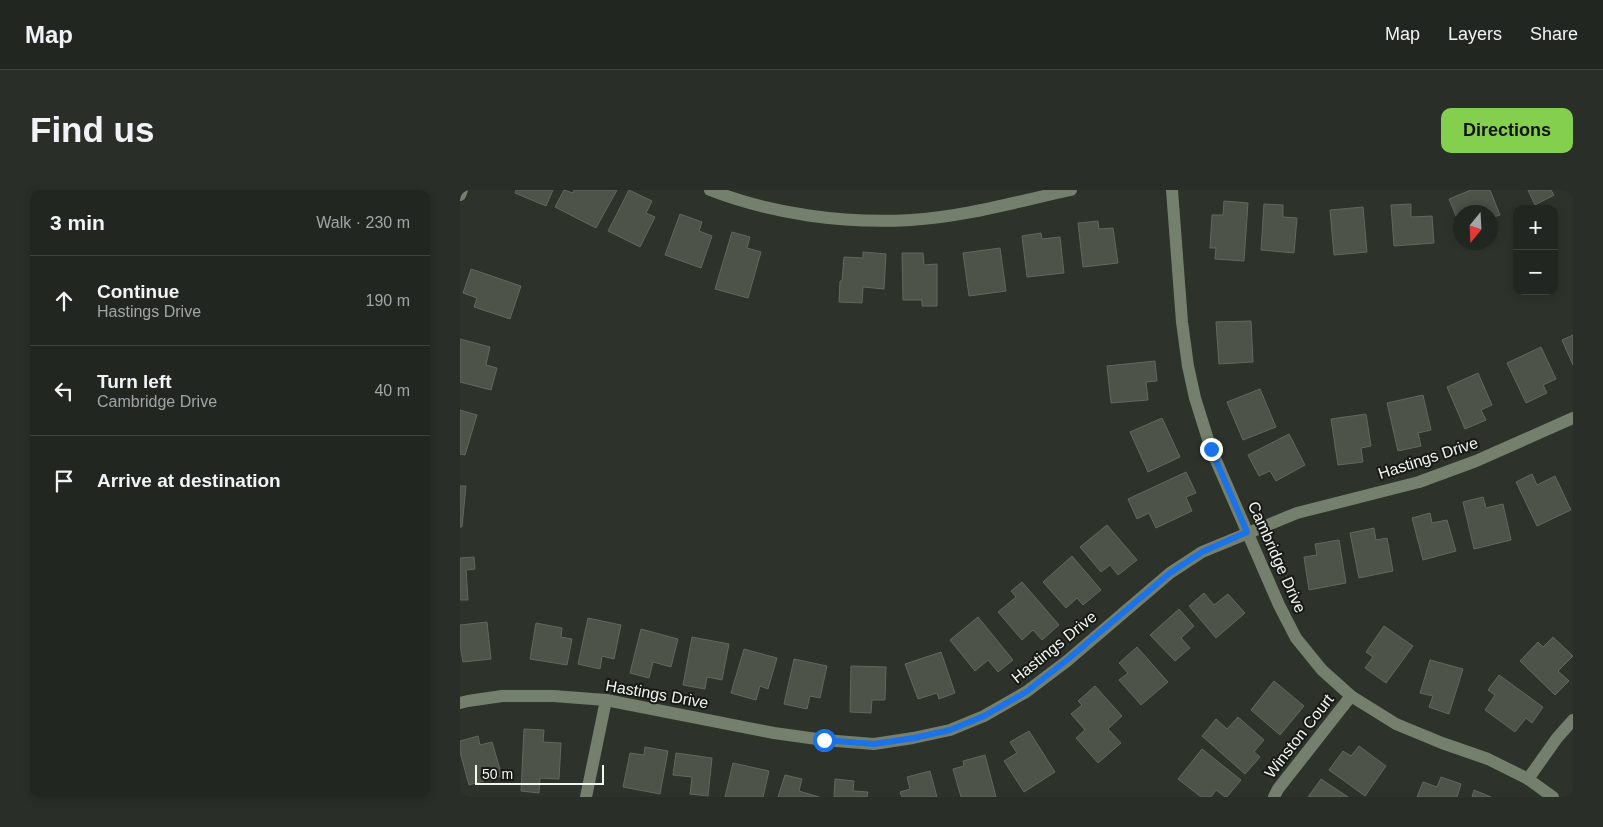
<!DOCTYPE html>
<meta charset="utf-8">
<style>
:root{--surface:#222620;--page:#2a2e29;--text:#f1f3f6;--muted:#a2a5a5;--line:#3f433e;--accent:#84d04e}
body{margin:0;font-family:Arial,sans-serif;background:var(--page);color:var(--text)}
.controls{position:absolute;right:15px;top:15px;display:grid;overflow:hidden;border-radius:10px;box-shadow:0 2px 8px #0003}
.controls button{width:45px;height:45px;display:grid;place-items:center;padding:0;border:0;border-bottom:1px solid var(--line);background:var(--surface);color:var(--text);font:25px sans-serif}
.compass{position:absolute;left:993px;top:15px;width:45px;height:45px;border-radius:50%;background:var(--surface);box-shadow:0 2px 8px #0003;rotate:198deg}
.scale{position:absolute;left:15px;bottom:12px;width:129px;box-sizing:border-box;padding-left:5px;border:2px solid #f2f6f0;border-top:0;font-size:14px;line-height:18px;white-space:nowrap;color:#f2f6f0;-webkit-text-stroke:4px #171a16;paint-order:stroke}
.stop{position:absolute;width:15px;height:15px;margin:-11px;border:4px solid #1a73e8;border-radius:50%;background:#fff}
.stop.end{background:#1a73e8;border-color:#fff;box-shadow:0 1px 5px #0008}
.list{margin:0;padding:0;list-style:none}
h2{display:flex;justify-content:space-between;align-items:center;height:65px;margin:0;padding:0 20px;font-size:21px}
h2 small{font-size:16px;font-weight:400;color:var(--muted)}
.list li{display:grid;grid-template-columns:32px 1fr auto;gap:15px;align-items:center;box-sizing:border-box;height:90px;padding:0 20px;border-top:1px solid var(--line)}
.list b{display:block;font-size:19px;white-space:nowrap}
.list p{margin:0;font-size:16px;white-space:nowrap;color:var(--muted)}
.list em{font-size:16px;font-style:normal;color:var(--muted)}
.icon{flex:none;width:28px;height:28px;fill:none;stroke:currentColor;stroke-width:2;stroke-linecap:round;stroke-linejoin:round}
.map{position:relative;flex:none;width:1113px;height:607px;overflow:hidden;border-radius:10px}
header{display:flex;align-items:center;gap:30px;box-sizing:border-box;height:70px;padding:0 25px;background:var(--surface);border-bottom:1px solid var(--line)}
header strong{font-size:24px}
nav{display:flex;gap:28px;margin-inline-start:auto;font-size:18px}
.intro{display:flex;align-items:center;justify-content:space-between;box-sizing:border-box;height:120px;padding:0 30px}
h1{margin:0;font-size:35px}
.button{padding:12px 22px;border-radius:10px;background:var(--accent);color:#111;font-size:18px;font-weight:700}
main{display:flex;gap:30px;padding:0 30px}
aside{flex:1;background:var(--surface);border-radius:10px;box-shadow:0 2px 8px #0003}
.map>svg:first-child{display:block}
</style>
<header>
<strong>Map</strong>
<nav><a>Map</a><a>Layers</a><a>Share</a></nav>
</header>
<div class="intro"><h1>Find us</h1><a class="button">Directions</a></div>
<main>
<aside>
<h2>3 min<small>Walk · 230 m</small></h2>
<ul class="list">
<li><svg class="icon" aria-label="ahead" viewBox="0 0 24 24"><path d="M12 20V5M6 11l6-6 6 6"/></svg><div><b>Continue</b><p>Hastings Drive</p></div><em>190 m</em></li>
<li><svg class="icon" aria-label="left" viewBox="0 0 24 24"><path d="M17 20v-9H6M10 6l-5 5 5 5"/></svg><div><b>Turn left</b><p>Cambridge Drive</p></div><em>40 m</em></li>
<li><svg class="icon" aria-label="arrive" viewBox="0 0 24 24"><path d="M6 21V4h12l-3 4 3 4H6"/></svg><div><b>Arrive at destination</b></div></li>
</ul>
</aside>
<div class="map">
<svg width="1113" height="607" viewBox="0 0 1113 607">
<rect width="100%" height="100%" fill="#2d332a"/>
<g fill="#4d5349" stroke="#62685e">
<polygon points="56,0 93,0 86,16 55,3"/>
<polygon points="104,0 113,3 114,0 157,0 136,38 95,17"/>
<polygon points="169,0 192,11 186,23 195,27 180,57 148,41"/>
<polygon points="1011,0 1030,0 1040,25 1030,28 1030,22 1001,22 1001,38 989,9"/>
<polygon points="1068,0 1091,0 1094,5 1075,15"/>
<polygon points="764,11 788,13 784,71 755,69 756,58 750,58 752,25 763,25"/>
<polygon points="804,14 823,15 823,27 837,28 834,63 801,60"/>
<polygon points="951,14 951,27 972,26 974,53 934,56 931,15"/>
<polygon points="903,17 907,62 874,65 870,20"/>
<polygon points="220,24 242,32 239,41 252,46 241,78 205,65"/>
<polygon points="638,31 639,39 653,38 658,73 623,77 618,33"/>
<polygon points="272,42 290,47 287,58 301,62 288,108 255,99"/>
<polygon points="581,43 582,49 600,47 604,83 567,87 562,46"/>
<polygon points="540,58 546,101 509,106 503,63"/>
<polygon points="403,62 426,64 424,99 403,97 402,113 379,112 380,91 382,91 384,67 403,68"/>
<polygon points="442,63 463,63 464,75 477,74 477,116 462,116 462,110 443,110"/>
<polygon points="11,79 61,96 50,129 14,117 17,108 3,103"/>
<polygon points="791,131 793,172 759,174 756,132"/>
<polygon points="1113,145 1113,175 1102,150"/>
<polygon points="0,149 30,157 26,175 37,178 31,200 0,192"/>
<polygon points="1081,157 1096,189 1083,195 1087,203 1066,213 1047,173"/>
<polygon points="695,171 697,191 686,192 688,210 651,213 647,176"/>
<polygon points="1018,183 1032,215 1021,220 1026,230 1005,239 987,197"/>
<polygon points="800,199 816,237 783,250 767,212"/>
<polygon points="963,205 971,240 958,243 961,256 938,261 927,213"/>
<polygon points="0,220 17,225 5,265 0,264"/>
<polygon points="906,224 911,256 901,258 903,272 878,275 871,229"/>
<polygon points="702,228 720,267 688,282 670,242"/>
<polygon points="829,244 845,275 816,291 810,281 799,286 788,265"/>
<polygon points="726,282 736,303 726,307 732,321 696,338 689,323 677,329 668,309"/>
<polygon points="1072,284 1077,295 1095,286 1111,320 1077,336 1056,292"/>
<polygon points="0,296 6,296 2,337 0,337"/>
<polygon points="1023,307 1026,318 1043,314 1051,350 1014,359 1003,312"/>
<polygon points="970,323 972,333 987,330 996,361 963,370 952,328"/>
<polygon points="647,335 677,370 658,385 650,375 641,382 620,357"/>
<polygon points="914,338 916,350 927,348 933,381 899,388 890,343"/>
<polygon points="879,350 886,393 849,400 844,367 857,365 855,354"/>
<polygon points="612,366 641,400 623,415 617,408 606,418 583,392"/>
<polygon points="14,367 15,379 6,380 8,410 0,410 0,368"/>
<polygon points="562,392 599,435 582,450 573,440 562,450 538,422 556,407 551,401"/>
<polygon points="744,403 754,415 768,404 785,423 756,448 729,416"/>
<polygon points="719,419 734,436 721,448 730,458 715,471 690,445"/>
<polygon points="518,427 553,470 538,482 528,470 515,481 490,450"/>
<polygon points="128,428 161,435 154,469 142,466 140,479 118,474"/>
<polygon points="27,432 31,469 3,472 0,455 0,435"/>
<polygon points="76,433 102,438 101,447 112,449 107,475 70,469"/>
<polygon points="924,436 953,456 926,493 905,478 913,467 906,462"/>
<polygon points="181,439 218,449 211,477 193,472 189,488 170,483"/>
<polygon points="232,447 269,454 262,490 247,487 245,499 223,495"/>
<polygon points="1093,447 1113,466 1098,481 1109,491 1095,505 1060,471 1078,452 1083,457"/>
<polygon points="677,457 708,492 681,515 659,490 668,483 659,473"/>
<polygon points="284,459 317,468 308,499 300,496 296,510 271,503"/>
<polygon points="481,462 495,503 479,509 477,503 458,509 445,474"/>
<polygon points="334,469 367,476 360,508 350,506 347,519 324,514"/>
<polygon points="970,470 1003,479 989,524 969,517 973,506 960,503"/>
<polygon points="391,476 426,477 425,510 412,510 411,523 390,522"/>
<polygon points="1039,485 1083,517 1072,533 1066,528 1055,542 1025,520 1035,505 1028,500"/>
<polygon points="814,491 844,516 820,545 791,520"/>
<polygon points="635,496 662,526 648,539 661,553 638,573 616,548 625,540 611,524 622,515 618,511"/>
<polygon points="778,527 804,550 794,562 800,567 785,584 742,546 756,529 767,539"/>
<polygon points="64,539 84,540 83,552 101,553 99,589 80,588 79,603 61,601"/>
<polygon points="569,541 595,582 564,602 544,571 557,563 550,552"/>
<polygon points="18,546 20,555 32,552 42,586 9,595 0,562 0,551"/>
<polygon points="899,556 926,576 905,606 869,580 883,561 891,566"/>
<polygon points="185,557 208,561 200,604 163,597 170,563 184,565"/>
<polygon points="742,559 781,590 767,607 765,607 756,600 751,607 741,607 718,589"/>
<polygon points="216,563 252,568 248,606 230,604 232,587 213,585"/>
<polygon points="525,565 536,607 501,607 493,579 504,576 503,571"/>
<polygon points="273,573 309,581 303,607 265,607"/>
<polygon points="470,581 477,607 442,607 440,602 450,599 447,587"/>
<polygon points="325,585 342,589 339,601 359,607 318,607"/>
<polygon points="981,587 1001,594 997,607 957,607 963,592 977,597"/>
<polygon points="375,589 394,591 393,601 408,602 407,607 374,607"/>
<polygon points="861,589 888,607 848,607"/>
<polygon points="1014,600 1031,607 1012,607"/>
</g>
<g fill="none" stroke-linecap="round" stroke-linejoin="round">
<g stroke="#74806d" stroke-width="12">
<path d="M250 0C312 24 384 34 451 30 505 27 558 11 611 0"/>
<polyline points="712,0 722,132 728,176 735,208 751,259 819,415 836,448 862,480 891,506 936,534 982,553 1028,569 1068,589 1093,607"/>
<polyline points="0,5 2,0"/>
<polyline points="0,513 8,511 42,506 93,506 146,510 314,543 364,550 414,554 453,548 490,540 524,526 566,502 607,471 710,383 742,362 837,323 959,292 1016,271 1113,228"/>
<polyline points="1068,589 1097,548 1113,530"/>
<polyline points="126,607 146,510"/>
<polyline points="814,607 818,599 891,506"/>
</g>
</g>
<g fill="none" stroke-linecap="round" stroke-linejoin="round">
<polyline stroke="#1a73e8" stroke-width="6" points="364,550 414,554 454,548 490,540 524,526 566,502 607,470 710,383 742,362 787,342 751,259"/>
</g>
<g text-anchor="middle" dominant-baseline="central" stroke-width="4" stroke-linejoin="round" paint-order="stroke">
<g font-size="16" fill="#f2f6f0" stroke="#171a16">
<text transform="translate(968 268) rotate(-18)">Hastings Drive</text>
<text transform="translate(817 367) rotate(66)">Cambridge Drive</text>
<text transform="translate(594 457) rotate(-39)">Hastings Drive</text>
<text transform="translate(197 504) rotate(10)">Hastings Drive</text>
<text transform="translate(839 546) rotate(-52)">Winston Court</text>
</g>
</g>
</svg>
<div class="controls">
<button>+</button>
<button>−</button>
</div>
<svg class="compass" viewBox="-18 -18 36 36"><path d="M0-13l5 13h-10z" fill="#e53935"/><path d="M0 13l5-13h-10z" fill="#a2a5a5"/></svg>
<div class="scale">50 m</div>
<div class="stop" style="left:364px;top:550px"></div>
<div class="stop end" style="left:751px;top:259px"></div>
</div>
</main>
